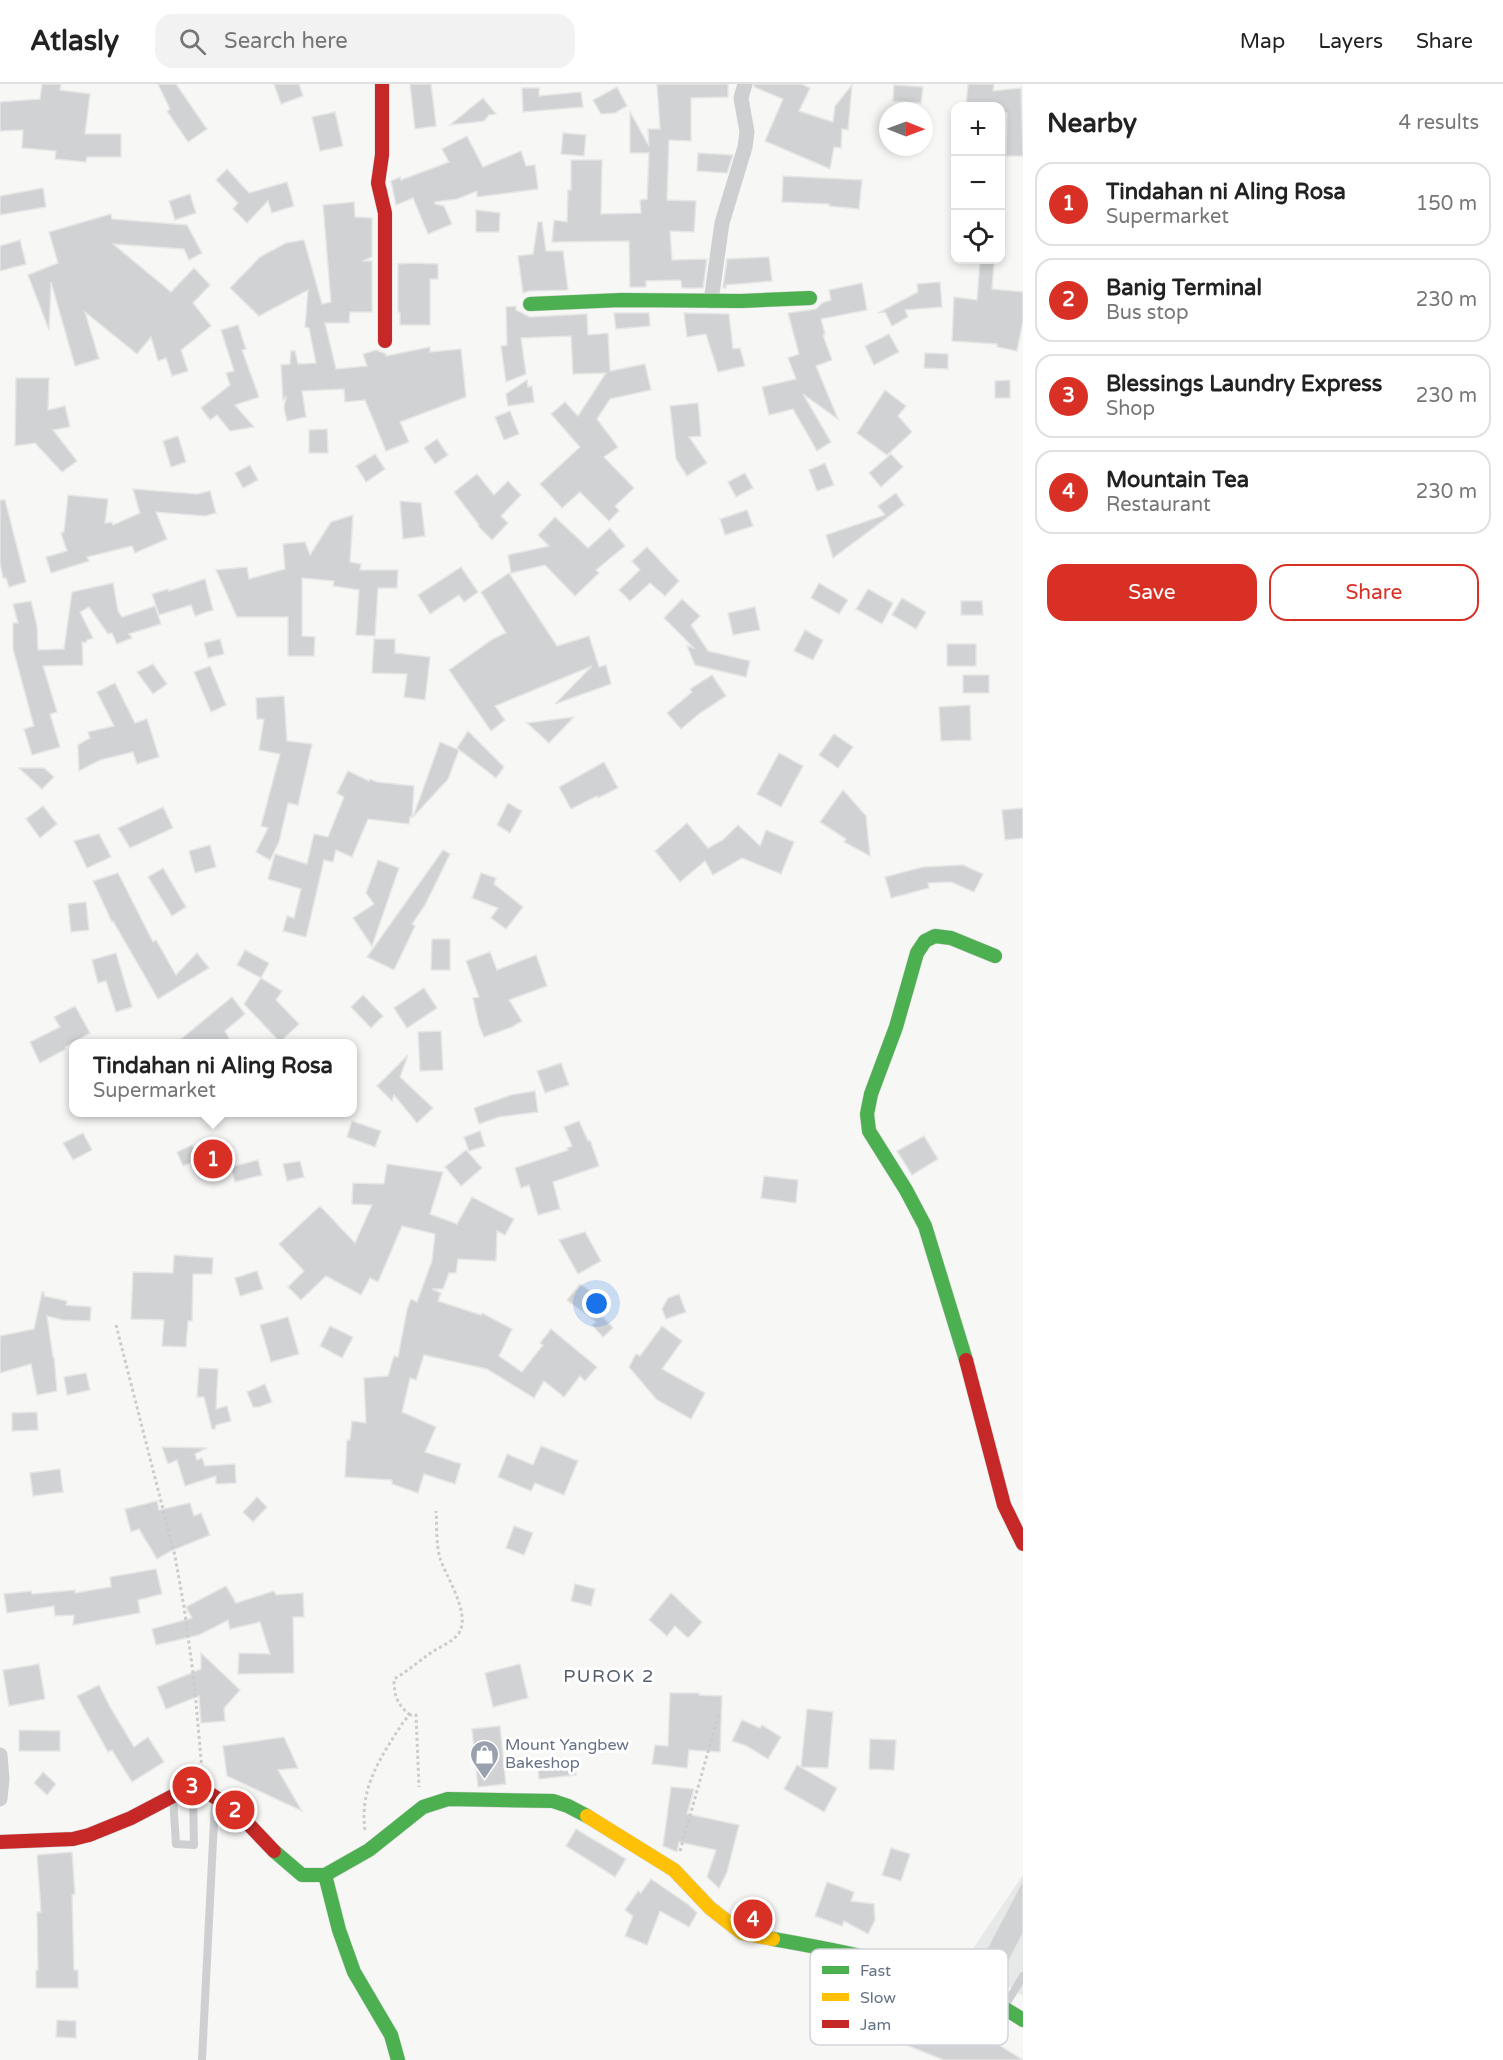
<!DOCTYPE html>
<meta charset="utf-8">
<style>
:root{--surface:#fff;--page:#f2f2f2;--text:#222;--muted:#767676;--line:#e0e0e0;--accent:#d93025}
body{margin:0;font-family:"Varela Round",sans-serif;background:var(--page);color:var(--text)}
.controls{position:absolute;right:18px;top:18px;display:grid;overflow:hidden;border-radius:12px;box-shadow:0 3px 9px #0003}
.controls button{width:54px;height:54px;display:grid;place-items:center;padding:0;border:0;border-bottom:2px solid var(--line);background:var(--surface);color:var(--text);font:30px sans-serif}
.compass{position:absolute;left:879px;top:18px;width:54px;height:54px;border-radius:50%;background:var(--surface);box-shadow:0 3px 9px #0003;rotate:91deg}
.you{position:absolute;left:597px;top:1220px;width:21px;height:21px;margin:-15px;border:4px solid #fff;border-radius:50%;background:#1a73e8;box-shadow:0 0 0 9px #1a73e833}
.badge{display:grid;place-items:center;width:39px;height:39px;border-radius:50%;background:var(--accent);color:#fff;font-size:20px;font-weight:700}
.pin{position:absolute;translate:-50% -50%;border:3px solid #fff;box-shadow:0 2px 6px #0006}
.popup{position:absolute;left:69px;top:955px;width:288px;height:78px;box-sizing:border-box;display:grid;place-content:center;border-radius:12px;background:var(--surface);filter:drop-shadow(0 2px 4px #0005);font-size:20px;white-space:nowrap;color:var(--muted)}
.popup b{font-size:22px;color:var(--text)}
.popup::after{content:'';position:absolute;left:50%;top:100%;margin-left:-12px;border:12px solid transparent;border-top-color:var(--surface)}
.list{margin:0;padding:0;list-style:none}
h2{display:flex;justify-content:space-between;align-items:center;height:78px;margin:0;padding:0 24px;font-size:26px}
h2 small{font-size:20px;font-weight:400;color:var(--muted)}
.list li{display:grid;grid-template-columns:39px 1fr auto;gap:18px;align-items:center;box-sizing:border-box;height:84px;margin:0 12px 12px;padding:0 12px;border:2px solid var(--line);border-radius:18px}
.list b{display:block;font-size:22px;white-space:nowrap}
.list p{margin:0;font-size:20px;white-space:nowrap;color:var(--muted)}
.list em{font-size:20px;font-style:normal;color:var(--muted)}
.actions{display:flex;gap:12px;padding:18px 24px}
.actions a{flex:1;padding:14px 0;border:2px solid var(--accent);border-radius:18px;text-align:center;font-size:21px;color:var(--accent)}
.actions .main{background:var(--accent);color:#fff}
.icon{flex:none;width:33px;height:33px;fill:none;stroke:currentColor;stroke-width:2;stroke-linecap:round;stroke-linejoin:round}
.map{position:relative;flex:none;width:1023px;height:1976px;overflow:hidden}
header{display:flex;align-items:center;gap:36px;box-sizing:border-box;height:84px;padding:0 30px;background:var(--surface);border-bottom:2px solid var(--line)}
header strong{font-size:28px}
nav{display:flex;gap:33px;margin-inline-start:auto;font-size:21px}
.search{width:420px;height:54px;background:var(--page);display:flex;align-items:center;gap:15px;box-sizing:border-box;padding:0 21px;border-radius:18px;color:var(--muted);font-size:22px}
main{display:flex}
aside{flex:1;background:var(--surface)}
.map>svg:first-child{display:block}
</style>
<header>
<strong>Atlasly</strong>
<div class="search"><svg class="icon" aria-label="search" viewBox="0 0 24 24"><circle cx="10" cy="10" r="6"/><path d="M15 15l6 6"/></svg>Search here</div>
<nav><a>Map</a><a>Layers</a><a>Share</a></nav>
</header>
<main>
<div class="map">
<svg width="1023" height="1976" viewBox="0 0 1023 1976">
<rect width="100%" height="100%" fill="#f7f7f6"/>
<polygon fill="#e7e8e8" points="1023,1791 1023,1912 966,1875"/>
<g fill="#d1d2d3" stroke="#e6e6e6" stroke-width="1.5">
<polygon points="42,0 61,0 60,6 90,10 85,50 121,50 121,73 87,73 86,78 55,75 56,67 22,64 23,46 0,47 0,18 40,15"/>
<polygon points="158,0 176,0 207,45 188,58 167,27 170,25"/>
<polygon points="274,0 299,0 303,12 281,20"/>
<polygon points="410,0 431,0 436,42 415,45"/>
<polygon points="657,0 728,0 728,13 691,14 691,57 669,56 667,116 696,117 694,148 670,147 672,176 707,175 703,204 682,204 681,197 679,196 646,197 646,203 630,203 629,157 552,158 554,136 567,138 568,106 571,106 571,76 602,76 601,130 641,129 640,116 647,115 649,69 630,69 630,28 649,62 648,45 660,45"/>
<polygon points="754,0 801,0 810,4 799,27 833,38 835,22 852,1 848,46 842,45 841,64 834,63 830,85 765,57 783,15 754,3"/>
<polygon points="968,0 994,0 993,7 1021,4 1023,72 1006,72 1007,29 1000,29 1000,22 966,22"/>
<polygon points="894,1 923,3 921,19 893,17"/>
<polygon points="617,3 627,22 615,29 601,30 593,16"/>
<polygon points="522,4 539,4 539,12 581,8 583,23 523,28"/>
<polygon points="483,14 496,30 489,31 484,37 450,41"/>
<polygon points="335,28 343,62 320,67 312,33"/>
<polygon points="563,49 586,51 584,72 561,70"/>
<polygon points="467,52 483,83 521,67 526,82 535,81 538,105 477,113 477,107 457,115 435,118 435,120 444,122 452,140 428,150 413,114 396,121 391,97 400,93 401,96 449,78 442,65"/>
<polygon points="698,69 733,71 727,89 697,87"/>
<polygon points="227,85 249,109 287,98 294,122 272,129 268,117 247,139 233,125 238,119 216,96"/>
<polygon points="783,92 862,96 859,125 829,122 829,120 782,118"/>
<polygon points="43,104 46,123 0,131 0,112"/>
<polygon points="190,110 196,129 175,136 169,117"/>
<polygon points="354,118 355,133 372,134 372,173 363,177 372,177 372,228 350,228 349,239 325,239 336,285 367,282 363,270 376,266 386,270 386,272 430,263 430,268 461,265 466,313 400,338 409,358 386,367 365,316 345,318 344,305 302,307 306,333 287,337 284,324 286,313 283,316 281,281 290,280 291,267 295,267 298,280 316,279 309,244 305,243 308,206 259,232 230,204 260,173 286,159 304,156 322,220 331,218 323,121"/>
<polygon points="476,126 500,129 499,148 476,148"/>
<polygon points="111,130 112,135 187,141 202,169 189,176 184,165 113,160 171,208 194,184 210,201 193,219 211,242 181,266 188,287 172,292 166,274 158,277 151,253 137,270 85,228 99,275 75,282 51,198 49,246 28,191 58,179 49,148"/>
<polygon points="538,138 542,138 546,167 563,167 568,206 529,207 523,209 518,172 533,170"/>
<polygon points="20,156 26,180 0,187 0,162"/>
<polygon points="769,173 772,197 726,201 726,204 723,204 727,175"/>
<polygon points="980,177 994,178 992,205 1023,208 1023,237 1017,267 997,263 997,260 952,257 954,213 977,216"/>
<polygon points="412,179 438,180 438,195 430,195 430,241 400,241 400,228 398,228 398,180"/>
<polygon points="940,198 942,223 905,226 908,233 892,242 885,228 878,229 918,208 917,200"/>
<polygon points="862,199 867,226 821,235 825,250 823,251 832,276 816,282 838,335 803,310 831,358 817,367 793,325 769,331 762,303 796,295 788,274 799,270 788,229 816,225 822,219 831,216 829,206"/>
<polygon points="516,222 516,226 530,233 587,230 588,251 608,249 610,287 645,280 651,306 610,315 597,335 618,363 604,373 634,404 615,422 619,427 609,437 580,408 562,424 540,400 580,363 551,330 565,318 578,332 606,289 573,290 571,252 521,254 526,290 506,298 501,262 507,261 506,223"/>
<polygon points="614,229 649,229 650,242 616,245"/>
<polygon points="684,229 729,230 733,265 740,264 745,282 718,288 706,250 687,253"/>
<polygon points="238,241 246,265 242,266 259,313 235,321 254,343 230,347 217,331 210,336 201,324 230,301 226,289 234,287 221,246"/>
<polygon points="889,250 899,268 874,281 865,262"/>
<polygon points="925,269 948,270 948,285 924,284"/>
<polygon points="16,294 49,294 48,326 65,322 70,343 53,346 77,377 62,388 35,359 15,362"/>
<polygon points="527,296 528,303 532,302 534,318 508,322 506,310"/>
<polygon points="1010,296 1010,314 995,314 995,297"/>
<polygon points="885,306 906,322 898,332 912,348 887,371 857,349"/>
<polygon points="698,319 701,352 689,353 707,379 687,392 676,375 670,322"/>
<polygon points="510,327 519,350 504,356 495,333"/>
<polygon points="327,345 328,369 309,369 309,346"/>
<polygon points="178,352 186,378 171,383 163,357"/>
<polygon points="437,355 448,371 435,380 424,364"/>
<polygon points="375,370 385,385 366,398 356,382"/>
<polygon points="891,370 903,383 881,403 869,389"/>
<polygon points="825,379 834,401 817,407 809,386"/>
<polygon points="250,381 258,396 243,404 235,389"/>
<polygon points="745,389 753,404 736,413 728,398"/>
<polygon points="477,390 494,411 508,397 521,411 501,432 508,439 492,456 478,442 479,441 454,408"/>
<polygon points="133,405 197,410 210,407 216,429 205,432 156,428 167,455 135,469 132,462 87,473 89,477 51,489 46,473 67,467 61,449 64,448 68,411 108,415 105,439 112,438 113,441 140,429"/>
<polygon points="896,409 904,421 833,474 826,451 885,431 878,422"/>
<polygon points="0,416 5,416 26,498 9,503 6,494 3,494 0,479"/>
<polygon points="400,417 421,419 425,452 403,455"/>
<polygon points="747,426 753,442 725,451 720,435"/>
<polygon points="353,431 350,478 361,480 360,486 398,486 397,504 378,504 375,552 356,551 359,506 333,502 334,497 302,494 302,552 315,553 314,572 288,572 288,533 237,533 216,486 247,483 249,495 285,485 283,460 305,458 310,471 331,438"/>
<polygon points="555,433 588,464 610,444 625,462 596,486 599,489 575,512 545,481 511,489 508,471 549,462 538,451"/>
<polygon points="647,463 679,497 665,512 650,499 630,517 619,506 640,486 632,477"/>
<polygon points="461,483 478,508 464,518 459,511 430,530 418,511"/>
<polygon points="509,489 557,562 589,552 599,583 606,581 611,600 555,620 592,582 495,622 505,636 491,647 449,586 493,555 506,549 481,508"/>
<polygon points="205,495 213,526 195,532 191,521 159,531 152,510 168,505 169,507"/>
<polygon points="113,499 118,527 122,533 155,522 161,540 129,550 132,554 117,560 112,549 108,550 89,523 80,528 93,554 87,556 86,559 82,558 83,581 43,582 57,628 50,630 60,663 32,671 24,645 34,642 13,565 13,539 18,539 13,520 31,517 37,542 38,566 64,565 72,508"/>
<polygon points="819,499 848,516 839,530 811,514"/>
<polygon points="868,505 893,519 882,540 856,525"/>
<polygon points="902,514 926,528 916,545 892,531"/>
<polygon points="682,515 700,532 691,541 708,567 750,577 746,593 695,581 687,562 694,564 664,534"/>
<polygon points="961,517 982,517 983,531 961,531"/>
<polygon points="755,523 760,546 733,551 728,529"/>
<polygon points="805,546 823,556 813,576 794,567"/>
<polygon points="220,555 224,570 208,574 204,559"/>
<polygon points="374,555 395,555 395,569 430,573 425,616 404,613 407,590 372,589"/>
<rect x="947" y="560" width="29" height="22"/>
<polygon points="153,580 167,600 153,610 137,588"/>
<polygon points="210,582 226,621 211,628 194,588"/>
<polygon points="712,591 726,612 700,629 681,645 667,629 692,608 690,605"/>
<rect x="963" y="591" width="26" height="18"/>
<polygon points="115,599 135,639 147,635 159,673 137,680 133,668 100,676 79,687 78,661 90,654 88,648 114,642 97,608"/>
<polygon points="284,612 287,657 312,660 298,721 288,719 279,758 270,776 256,768 268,744 261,742 280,670 259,666 264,635 257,635 256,614"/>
<polygon points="970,621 971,656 941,657 939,623"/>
<polygon points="574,633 549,659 527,639"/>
<polygon points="468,647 504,683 496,694 457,664"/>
<polygon points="834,650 853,663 838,684 819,671"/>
<polygon points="440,658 459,666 448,695 413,733"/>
<polygon points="779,669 803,682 781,723 757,710"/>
<polygon points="604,678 618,704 598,714 597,712 571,725 559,703"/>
<polygon points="19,684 44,684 54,693 42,705"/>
<polygon points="348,687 369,697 370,695 377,698 414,702 412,733 410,733 409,740 368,735 352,773 336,766 333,778 324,776 306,853 283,847 287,832 294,834 301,805 268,795 275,770 307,780 314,750 328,753 344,713 337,709"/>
<polygon points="843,706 866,732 870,772 844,758 846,755 820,738"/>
<polygon points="508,719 522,727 510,749 497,741"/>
<polygon points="43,722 57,740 40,754 26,735"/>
<polygon points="163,723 173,744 130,764 118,744"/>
<polygon points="1023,724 1023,754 1005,756 1002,726"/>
<polygon points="687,739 708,764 723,756 738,741 760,762 766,746 794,758 781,790 742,774 713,791 705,777 680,798 655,767"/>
<polygon points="99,750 111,773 87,784 74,757"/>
<polygon points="210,761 216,783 195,789 189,767"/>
<polygon points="443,766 450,770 425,821 412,840 415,842 394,886 367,873"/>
<polygon points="378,776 399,784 372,862 353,834 374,820 366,809"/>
<polygon points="963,781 983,790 974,808 951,798 928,799 929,804 891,814 885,793 923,783"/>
<polygon points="163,784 186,823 172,832 148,793"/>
<polygon points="118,789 153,858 156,856 176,891 197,869 209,884 158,915 113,837 112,838 93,797"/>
<polygon points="481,789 496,794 494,800 523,823 506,845 491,834 498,824 472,814"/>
<polygon points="86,818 89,846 71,848 68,820"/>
<polygon points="432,855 450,855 450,886 431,886"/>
<polygon points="245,866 269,879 261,894 237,881"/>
<polygon points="490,868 497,886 536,871 547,902 509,916 522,937 512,943 484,953 479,941 473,914 479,913 466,877"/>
<polygon points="116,869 132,923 116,928 106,897 98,899 92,876"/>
<polygon points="261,894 282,907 276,916 299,940 280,958 244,920"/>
<polygon points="424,904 437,924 407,944 394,924"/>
<polygon points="363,911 383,932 371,944 351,923"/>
<polygon points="232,913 245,930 225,947 232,960 175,960"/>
<polygon points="75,922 90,949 65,963 66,965 40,979 30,958 60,943 54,933"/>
<polygon points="441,947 443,986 420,987 418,948"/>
<polygon points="408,971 400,993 433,1024 417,1039 394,1011 392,1017 377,1002"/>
<polygon points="561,979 569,1001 545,1009 537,987"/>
<polygon points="535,1007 538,1028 499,1033 479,1040 474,1024 511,1011"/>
<polygon points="352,1037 381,1047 375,1063 347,1053"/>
<polygon points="579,1037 588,1057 590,1056 599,1082 553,1098 560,1125 538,1131 529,1101 521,1104 515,1084 568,1066 567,1064 572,1062 564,1043"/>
<polygon points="480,1047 485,1062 469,1067 464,1053"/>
<polygon points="83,1049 92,1066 73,1076 63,1059"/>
<polygon points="924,1052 938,1075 912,1091 897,1067"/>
<polygon points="192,1061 199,1075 183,1082 177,1068"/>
<polygon points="466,1066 482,1084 461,1102 445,1083"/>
<polygon points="258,1076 262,1091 235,1098 231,1083"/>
<polygon points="300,1077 304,1093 287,1097 283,1080"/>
<polygon points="387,1080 443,1088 430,1130 457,1140 472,1113 514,1135 505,1151 497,1147 496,1177 458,1175 456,1189 449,1189 443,1205 432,1205 441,1209 438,1217 481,1231 482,1229 512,1245 499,1272 522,1288 543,1261 540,1259 551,1245 597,1283 585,1297 580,1292 564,1313 544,1297 534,1314 487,1285 424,1271 416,1296 410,1294 402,1328 436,1343 425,1368 461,1380 455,1400 424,1390 418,1409 392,1400 392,1396 345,1393 347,1356 350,1356 352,1337 366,1339 364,1294 388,1292 394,1272 398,1273 407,1226 411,1215 417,1218 432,1177 435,1150 402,1142 378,1198 370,1194 361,1211 326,1192 301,1216 288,1203 304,1187 279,1160 320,1122 355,1159 372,1121 352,1120 353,1099 384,1100"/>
<polygon points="764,1092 798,1096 796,1119 761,1114"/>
<polygon points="585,1148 601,1177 578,1190 559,1156"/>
<polygon points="174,1171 213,1174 212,1190 193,1190 192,1237 188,1237 186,1263 162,1262 164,1236 131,1235 133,1188 173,1189"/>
<polygon points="257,1187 263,1205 240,1212 235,1194"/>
<polygon points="580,1200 594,1210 589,1217 613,1244 603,1253 592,1241 596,1238 567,1216"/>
<polygon points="42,1208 44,1208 44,1212 67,1217 66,1221 91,1223 90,1237 63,1236 47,1232 53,1273 54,1273 57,1307 37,1311 31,1280 0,1289 0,1252 34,1245"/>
<polygon points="679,1210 686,1228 666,1235 662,1225 668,1214"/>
<polygon points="288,1233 299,1270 271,1278 260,1241"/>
<polygon points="330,1242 353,1253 342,1274 320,1262"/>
<polygon points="662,1242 682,1257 662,1285 705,1309 691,1335 657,1316 629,1283 636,1270 640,1272"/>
<polygon points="199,1284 218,1285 216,1325 227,1322 231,1337 216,1341 215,1345 212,1345 204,1313 197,1313"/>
<polygon points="86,1289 90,1306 67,1311 64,1293"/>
<polygon points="265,1300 272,1318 259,1323 253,1323 247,1308"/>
<polygon points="37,1328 38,1346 12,1347 12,1329"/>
<polygon points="541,1362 578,1377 564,1411 535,1399 531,1407 498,1393 507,1370 533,1381"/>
<polygon points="162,1363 207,1364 195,1370 197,1376 202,1374 205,1382 235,1380 236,1399 216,1400 216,1392 185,1402 177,1376 168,1380"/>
<polygon points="60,1385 63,1408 33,1412 30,1389"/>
<polygon points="257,1413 267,1423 253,1438 243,1428"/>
<polygon points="157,1417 159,1426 190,1419 194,1432 201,1429 210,1451 171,1467 157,1475 139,1445 131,1448 125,1425"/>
<polygon points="514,1442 533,1449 524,1471 506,1464"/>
<polygon points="156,1485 162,1510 138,1516 140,1529 73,1541 74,1531 55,1532 54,1522 7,1529 4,1510 31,1507 32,1510 75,1506 75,1509 111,1503 110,1493"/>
<polygon points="575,1500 595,1505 591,1522 571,1517"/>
<polygon points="226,1502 236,1519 274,1507 276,1511 303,1509 304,1533 293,1533 294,1589 238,1590 239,1569 270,1570 260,1538 230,1545 228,1536 199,1551 156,1561 152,1545 192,1534 186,1523"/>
<polygon points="671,1509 702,1538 688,1554 675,1542 667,1552 649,1536"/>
<polygon points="201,1569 240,1606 224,1624 225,1637 201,1639 199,1612 166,1625 157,1603 201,1585"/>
<polygon points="39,1580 45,1615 9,1622 3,1586"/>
<polygon points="520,1580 528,1614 493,1623 485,1589"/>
<polygon points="99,1601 110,1623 134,1663 148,1653 164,1678 132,1698 112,1666 108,1668 77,1612"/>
<polygon points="670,1609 699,1609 699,1611 722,1612 720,1668 689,1666 687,1684 652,1680 655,1661 668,1662"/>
<polygon points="807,1625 833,1628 828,1684 801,1683"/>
<polygon points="742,1636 760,1644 762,1641 781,1653 768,1675 747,1662 732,1657"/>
<polygon points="500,1642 506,1700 478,1703 472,1645"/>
<polygon points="19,1646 60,1647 60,1667 19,1667"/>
<polygon points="284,1653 298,1684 278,1686 302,1727 227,1692 223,1662"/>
<polygon points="870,1655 896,1656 894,1686 869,1685"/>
<polygon points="558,1675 558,1677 576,1677 576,1691 539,1695 537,1677"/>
<polygon points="797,1681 837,1704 824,1728 784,1705"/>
<polygon points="43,1688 56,1700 47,1711 34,1699"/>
<polygon points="671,1703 694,1705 687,1730 739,1741 727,1788 719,1804 707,1793 716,1766 679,1758 677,1768 663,1762"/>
<polygon points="576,1745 626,1775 615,1793 566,1762"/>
<polygon points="891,1764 910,1770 901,1797 882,1791"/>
<polygon points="72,1768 75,1810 72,1811 74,1886 78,1886 78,1904 36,1904 36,1886 38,1886 37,1828 41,1828 37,1771"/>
<polygon points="651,1795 689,1821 697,1829 689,1843 660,1827 647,1861 625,1852 633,1832 625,1826 638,1807 641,1809"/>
<polygon points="1023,1796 1023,1849 1003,1889 980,1878"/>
<polygon points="827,1798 854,1808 851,1817 874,1820 875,1836 868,1850 844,1837 842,1842 815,1832"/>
<polygon points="875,1897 902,1908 907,1899 937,1907 975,1925 967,1941 1023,1976 944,1976 883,1952 888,1940 862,1929"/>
<polygon points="57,1936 76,1937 76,1954 56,1953"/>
</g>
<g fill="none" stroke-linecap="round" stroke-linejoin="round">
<defs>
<g id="fast">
<polyline points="530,220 621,216 741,217 810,214"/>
<polyline points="966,1276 925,1142 906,1106 869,1047 867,1030 871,1010 896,943 917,869 925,857 935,852 951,854 995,872"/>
<polyline points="274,1767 302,1791 325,1791 369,1766 423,1723 448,1715 553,1717 568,1722 587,1732"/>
<polyline points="325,1791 339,1846 354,1888 391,1951 398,1976"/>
<path d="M773 1855C859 1870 950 1887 1023 1936"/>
</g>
<polyline id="slow" points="587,1732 674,1786 710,1824 742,1849 773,1855"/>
<g id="jam">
<polyline points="382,0 382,71 378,99 385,129 385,257"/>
<polyline points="966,1276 1004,1421 1023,1460"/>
<polyline points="0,1758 73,1755 89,1751 131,1734 173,1712 204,1706 235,1726 274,1767"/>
</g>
</defs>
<use href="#fast" stroke="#d3d5d5" stroke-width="15"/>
<use href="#slow" stroke="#d3d5d5" stroke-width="15"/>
<use href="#jam" stroke="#d3d5d5" stroke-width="15"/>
<g stroke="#cccccd" stroke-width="3" stroke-dasharray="3 3" stroke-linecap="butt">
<polyline points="116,1241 175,1472 184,1523 194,1596 202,1686"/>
<path d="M410 1631C397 1620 394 1612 394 1595 408 1587 419 1577 432 1568 441 1562 453 1558 459 1549 471 1529 446 1493 440 1474 436 1460 437 1442 436 1427"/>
<path d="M365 1746C359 1703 382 1671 404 1637L410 1631H416L419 1703"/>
<polyline points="680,1767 719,1629"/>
</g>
<g stroke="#cecfd1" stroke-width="8">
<polyline points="173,1714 176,1760 194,1761 193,1711"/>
<polyline points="1005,1922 1023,1892"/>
<polyline points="202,1976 215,1717"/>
</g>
<g stroke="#cecfd1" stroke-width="15">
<polyline points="711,217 722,139 745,63 747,48 741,14 745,0"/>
<polyline points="0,1671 2,1695 0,1715"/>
</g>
<use href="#fast" stroke="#4caf50" stroke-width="14"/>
<use href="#slow" stroke="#ffc107" stroke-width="14"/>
<use href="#jam" stroke="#c62828" stroke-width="14"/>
</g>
<defs>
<symbol id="shop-pin" viewBox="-11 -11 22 30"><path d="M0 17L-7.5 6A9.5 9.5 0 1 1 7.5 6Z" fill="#99a1ad" stroke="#fff"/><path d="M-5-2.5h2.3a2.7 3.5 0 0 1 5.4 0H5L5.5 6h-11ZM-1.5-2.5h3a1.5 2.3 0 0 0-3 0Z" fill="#fff"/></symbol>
</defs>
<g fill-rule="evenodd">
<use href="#shop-pin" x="468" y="1654" width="33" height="45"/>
</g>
<g text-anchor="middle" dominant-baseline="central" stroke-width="6" stroke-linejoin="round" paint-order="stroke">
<g font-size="16" fill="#667386" stroke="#fff" text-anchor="start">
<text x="505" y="1661">Mount Yangbew<tspan x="505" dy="18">Bakeshop</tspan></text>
</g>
<g font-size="18" letter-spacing="1.5" fill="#545e6b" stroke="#fff">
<text x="609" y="1592">PUROK 2</text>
</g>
</g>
<rect x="810" y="1865" width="198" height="96" rx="9" fill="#fff" stroke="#d1d5db" stroke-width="1.5"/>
<rect x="822" y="1882" width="27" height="8" fill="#4caf50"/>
<rect x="822" y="1909" width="27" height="8" fill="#ffc107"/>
<rect x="822" y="1936" width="27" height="8" fill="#c62828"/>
<g font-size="16" fill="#667386">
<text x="860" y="1892">Fast</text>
<text x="860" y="1919">Slow</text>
<text x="860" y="1946">Jam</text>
</g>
</svg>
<div class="controls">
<button>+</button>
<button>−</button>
<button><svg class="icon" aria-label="locate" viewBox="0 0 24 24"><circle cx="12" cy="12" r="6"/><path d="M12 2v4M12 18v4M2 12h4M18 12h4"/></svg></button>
</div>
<svg class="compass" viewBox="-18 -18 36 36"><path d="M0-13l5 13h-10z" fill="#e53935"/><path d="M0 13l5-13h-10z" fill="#767676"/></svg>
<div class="you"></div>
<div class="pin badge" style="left:213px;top:1075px">1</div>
<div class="popup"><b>Tindahan ni Aling Rosa</b>Supermarket</div>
<div class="pin badge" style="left:235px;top:1726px">2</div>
<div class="pin badge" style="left:192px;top:1702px">3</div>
<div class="pin badge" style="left:753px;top:1835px">4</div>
</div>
<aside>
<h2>Nearby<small>4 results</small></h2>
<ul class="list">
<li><span class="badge">1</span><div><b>Tindahan ni Aling Rosa</b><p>Supermarket</p></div><em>150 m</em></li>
<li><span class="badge">2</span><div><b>Banig Terminal</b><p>Bus stop</p></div><em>230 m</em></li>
<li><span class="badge">3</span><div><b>Blessings Laundry Express</b><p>Shop</p></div><em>230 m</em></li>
<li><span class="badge">4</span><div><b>Mountain Tea</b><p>Restaurant</p></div><em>230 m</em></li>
</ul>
<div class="actions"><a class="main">Save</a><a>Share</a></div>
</aside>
</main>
